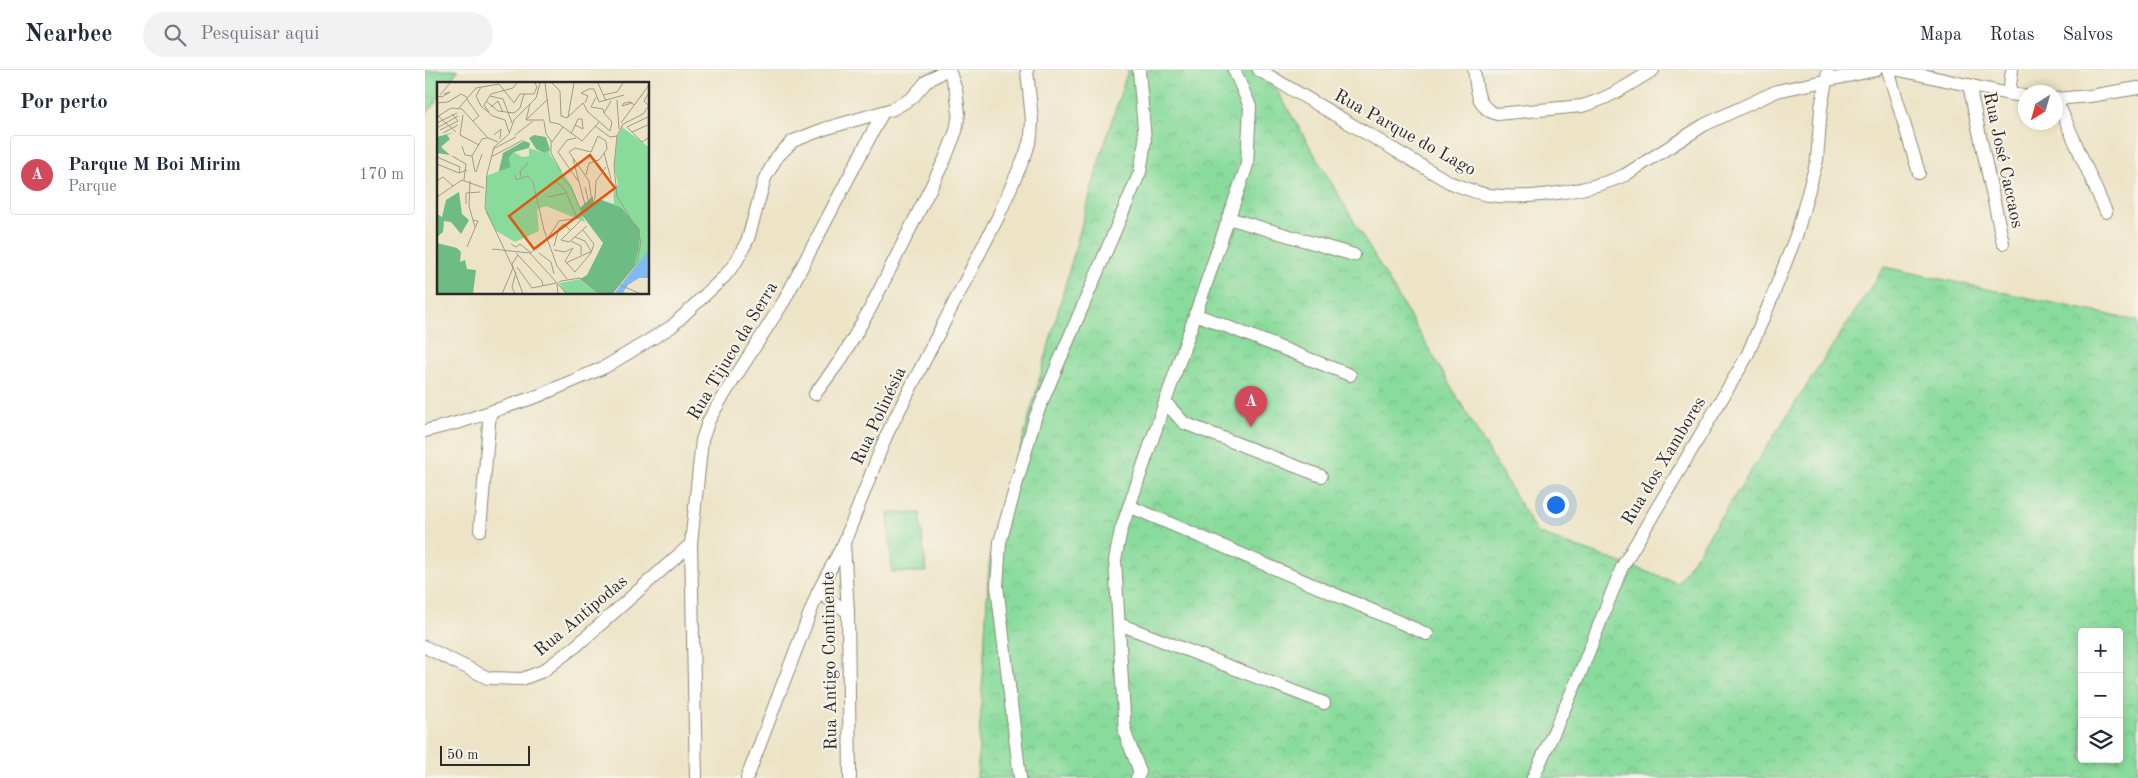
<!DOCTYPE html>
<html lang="pt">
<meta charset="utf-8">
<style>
:root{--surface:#fff;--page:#f2f2f3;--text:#1f2937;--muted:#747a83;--line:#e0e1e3;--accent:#d1495b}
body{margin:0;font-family:"Old Standard TT",serif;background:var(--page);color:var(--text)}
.controls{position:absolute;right:15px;bottom:15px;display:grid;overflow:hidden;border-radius:5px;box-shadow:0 2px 8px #0003}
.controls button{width:45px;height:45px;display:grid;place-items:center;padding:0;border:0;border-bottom:1px solid var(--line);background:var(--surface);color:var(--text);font:25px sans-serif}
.compass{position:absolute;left:1593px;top:15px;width:45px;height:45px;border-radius:50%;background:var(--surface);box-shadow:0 2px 8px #0003;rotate:217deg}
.scale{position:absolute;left:15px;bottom:12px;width:90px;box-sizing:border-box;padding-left:5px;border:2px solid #2b2b2b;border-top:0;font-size:14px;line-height:18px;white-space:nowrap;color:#2b2b2b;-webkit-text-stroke:4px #f7f3e8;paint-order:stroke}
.you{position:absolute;left:1130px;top:434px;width:18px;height:18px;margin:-12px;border:4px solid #fff;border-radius:50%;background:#1a73e8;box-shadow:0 0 0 8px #1a73e833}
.badge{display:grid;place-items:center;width:32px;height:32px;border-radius:50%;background:var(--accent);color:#fff;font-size:16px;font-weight:700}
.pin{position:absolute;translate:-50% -41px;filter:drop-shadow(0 1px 2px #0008)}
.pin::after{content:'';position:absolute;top:26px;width:18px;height:15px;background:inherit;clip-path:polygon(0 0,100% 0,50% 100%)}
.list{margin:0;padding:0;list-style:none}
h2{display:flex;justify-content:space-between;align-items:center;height:65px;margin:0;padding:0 20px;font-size:21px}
h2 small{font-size:16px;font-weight:400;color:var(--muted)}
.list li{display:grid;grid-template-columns:32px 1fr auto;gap:15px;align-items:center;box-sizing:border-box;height:80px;margin:0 10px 10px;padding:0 10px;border:1px solid var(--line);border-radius:5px}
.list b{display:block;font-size:19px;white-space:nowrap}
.list p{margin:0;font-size:16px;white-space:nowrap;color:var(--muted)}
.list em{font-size:16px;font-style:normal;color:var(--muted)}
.icon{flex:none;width:28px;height:28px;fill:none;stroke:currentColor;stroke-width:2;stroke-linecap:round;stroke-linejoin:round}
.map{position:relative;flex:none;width:1713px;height:708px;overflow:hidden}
header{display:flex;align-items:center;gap:30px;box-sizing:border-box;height:70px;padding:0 25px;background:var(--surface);border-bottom:1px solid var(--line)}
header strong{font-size:24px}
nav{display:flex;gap:28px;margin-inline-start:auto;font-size:18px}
.search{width:350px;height:45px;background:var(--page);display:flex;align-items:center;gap:12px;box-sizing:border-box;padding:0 18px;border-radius:28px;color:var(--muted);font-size:19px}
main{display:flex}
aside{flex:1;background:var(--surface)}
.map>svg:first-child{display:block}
</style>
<header>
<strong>Nearbee</strong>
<div class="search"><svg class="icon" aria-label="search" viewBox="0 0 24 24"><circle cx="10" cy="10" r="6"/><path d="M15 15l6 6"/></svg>Pesquisar aqui</div>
<nav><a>Mapa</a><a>Rotas</a><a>Salvos</a></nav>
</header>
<main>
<aside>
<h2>Por perto<small></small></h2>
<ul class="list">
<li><span class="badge">A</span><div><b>Parque M Boi Mirim</b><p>Parque</p></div><em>170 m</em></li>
</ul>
</aside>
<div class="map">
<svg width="1713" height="708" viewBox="0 0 1713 708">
<defs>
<pattern id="park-crowns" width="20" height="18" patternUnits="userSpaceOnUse" patternTransform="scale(1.25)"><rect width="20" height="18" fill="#89db9c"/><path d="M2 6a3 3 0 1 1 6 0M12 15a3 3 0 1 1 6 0" fill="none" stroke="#76bc87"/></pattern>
</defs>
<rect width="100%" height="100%" fill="#f7f3e8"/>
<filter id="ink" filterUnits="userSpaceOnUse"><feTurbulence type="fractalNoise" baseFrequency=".02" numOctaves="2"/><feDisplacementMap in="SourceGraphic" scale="10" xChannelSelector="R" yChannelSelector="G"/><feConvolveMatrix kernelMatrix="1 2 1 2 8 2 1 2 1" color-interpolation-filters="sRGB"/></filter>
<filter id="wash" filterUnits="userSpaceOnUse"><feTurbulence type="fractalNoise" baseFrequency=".0096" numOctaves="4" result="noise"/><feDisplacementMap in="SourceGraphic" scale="20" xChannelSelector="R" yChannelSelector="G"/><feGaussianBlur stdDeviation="1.12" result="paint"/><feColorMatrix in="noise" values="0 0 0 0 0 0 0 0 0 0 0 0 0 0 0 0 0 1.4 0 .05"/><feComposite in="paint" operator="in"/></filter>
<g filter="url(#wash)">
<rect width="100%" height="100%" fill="#ede4c7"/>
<polygon fill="#89db9c" stroke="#5a8364" points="463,443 495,443 501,502 467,502"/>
<g fill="url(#park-crowns)" stroke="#5a8364" fill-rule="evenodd">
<polygon points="0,0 33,0 23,14 14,14 14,27 0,46"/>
<path d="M703 0H840L1112 463 1253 513 1459 197 1713 251V708H552L564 493 675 88ZM1657 562H1694V689H1657Z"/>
</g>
</g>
<g filter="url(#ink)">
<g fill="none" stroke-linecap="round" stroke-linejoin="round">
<defs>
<g id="street">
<path d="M834 0 1024 112C1037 117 1050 123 1064 125 1103 130 1165 121 1200 105L1279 55 1352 21 1451 0"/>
<path d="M1049 0C1052 19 1051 38 1072 44L1157 36C1183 29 1205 14 1228 0"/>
<polyline points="1463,0 1494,103"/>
<polyline points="1474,0 1584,24 1600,26"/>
<polyline points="1544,15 1578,173"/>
<polyline points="1584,24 1587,0"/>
<polyline points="1630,29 1665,26 1713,18"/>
<polyline points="1631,29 1681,142"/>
<polyline points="803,148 929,185"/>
<polyline points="770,244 925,305"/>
<polyline points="390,324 417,288 446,237 520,89 531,61 534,43 531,20 524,0"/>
<polyline points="740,332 759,353 896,406"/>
<polyline points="0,361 35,352 113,326 180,297 246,257 299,207 311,192 323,169 340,108 352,87 368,71 399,59 468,39 487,28 501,12 520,0"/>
<polyline points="704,436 1002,564"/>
<polyline points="55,460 65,342"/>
<polyline points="419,473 423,542 425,708"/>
<polyline points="393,522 423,542"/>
<polyline points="694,554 899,633"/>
<polyline points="0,577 63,608 97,609 118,601 151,576 266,474"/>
<polyline points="271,708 266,474 277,370 284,350 295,331 359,231 458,42"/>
<polyline points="322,708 393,522 419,473 461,366 573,147 601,83 606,66 607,50 602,0"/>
<polyline points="595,708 572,516 575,472 610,348 715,102 720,71 714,0"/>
<polyline points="712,708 715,702 700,663 690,490 696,460 822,95 825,36 809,0"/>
<polyline points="1108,708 1154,606 1197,497 1321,288 1346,230 1372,163 1392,90 1396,38 1403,0"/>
</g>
</defs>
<use href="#street" stroke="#8c8879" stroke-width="14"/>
<use href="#street" stroke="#fff" stroke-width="12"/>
</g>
</g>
<g text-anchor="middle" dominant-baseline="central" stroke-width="4.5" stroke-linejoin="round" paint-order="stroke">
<g font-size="18" fill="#2b2b2b" stroke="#f7f3e8">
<text transform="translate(980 63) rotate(29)">Rua Parque do Lago</text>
<text transform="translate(1578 90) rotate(78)">Rua José Caccaos</text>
<text transform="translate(308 281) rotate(-59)">Rua Tijuco da Serra</text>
<text transform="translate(454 346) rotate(-65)">Rua Polinésia</text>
<text transform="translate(1239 391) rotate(-59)">Rua dos Xambores</text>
<text transform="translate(156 546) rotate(-40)">Rua Antipodas</text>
<text transform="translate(405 591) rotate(-91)">Rua Antigo Continente</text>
</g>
</g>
<g transform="translate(12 12)">
<rect width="212" height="212" fill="#ede4c7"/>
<path d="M92 66 107 71 113 68 112 71 108 77 75 92 72 76 77 70 85 75 92 74Z" fill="#89db9c"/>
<path d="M18 50 10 53 13 57 4 65 13 73 0 71V55ZM97 53 109 55 113 68 107 71 99 67 92 56ZM87 59 93 61 92 66 77 70 72 76 75 92 143 126 156 114V120L162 117 184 125 203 147V164L197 185 175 212H161L143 197 150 193 166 161 145 133 111 122 60 97 66 71ZM22 110 25 132 32 138 24 152 14 140 7 139 6 150 0 155V132L5 135 9 118ZM0 161 20 166 24 170 23 180 28 178 30 187 39 188 36 212H0Z" fill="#6ebb84"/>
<path d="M185 45 213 66 212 169 185 209 191 212H177L197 185 202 165 203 147 184 125 177 123 176 103H181L177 84 180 56ZM112 71 134 103 148 140 109 124 100 127 102 149 78 160 59 149 49 131V94ZM143 197 161 212H129L124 206 123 201Z" fill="#89db9c"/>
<path d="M212 168V196H202L191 203 185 212H177Z" fill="#83b9f2"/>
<path fill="none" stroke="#9f9a89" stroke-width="1" d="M108 1 113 40 122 42 145 59 162 40M115 1 123 9 124 34 130 36 146 21 151 30 173 49 175 40 167 31 174 19M161 1 169 19M44 5 39 14 44 24 56 34 68 38 72 50M3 13 13 1M166 13 180 10 186 1M0 14 5 15 13 10 7 12M53 14 66 17 75 41M159 15 154 25 166 27 167 31M29 16 42 34 36 39M180 18 182 47M49 19 61 29 77 31 83 26 87 12M0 21 11 20 24 12 30 15M148 21 151 14 144 11 152 7H157L162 20 187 13M195 21 185 24 187 21 194 20 197 23M212 24 207 19 213 9M54 25 61 19 66 30M22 26 39 6 62 2 77 21 83 12H97L100 5 98 1M52 30 47 23 54 12 76 6 80 1M26 33 23 53 42 63M1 34 19 50M213 34 190 45 205 60 213 55M0 35 14 26 25 27 51 56 61 60M131 35 137 1M89 38 111 17M89 38H107M89 38 93 22M107 39 109 52 115 60 126 45M0 41 20 31M184 41 212 3M158 44 173 55 180 54M0 46 21 34M3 48 21 39 15 32M195 50 213 42M6 51 21 43M134 52 141 37H145L146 47 138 43M57 53 64 47 63 57M78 53 96 39M139 56 130 58 121 70 141 99M114 59V71L124 89M25 64 28 73 35 74 45 57 50 56M56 67 79 55M167 71 174 97M15 74 29 82 27 98M35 74 38 90M0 75 23 85 22 91M54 75 86 58M0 82 22 91 30 88M39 90 45 72M78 93 79 98 91 94 96 100 107 148 120 184 130 197M149 93 152 81 162 78 170 67M84 95 83 90 91 81M0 99 6 95 16 104M33 99 32 124 38 145M148 105 153 125M0 115 25 98 47 106M111 115 129 111M155 121 152 99 132 70 138 66 154 70 161 54 169 59 170 67M29 122V111L43 110M150 129 158 116 159 99 169 85M140 136 128 108 119 99 123 94 134 105 146 133M144 138 124 158 132 160 150 144M138 155 148 159 154 169M134 159 144 164V173M74 162 79 165 83 162 93 170M117 164 122 146 127 142 133 148M30 165 41 139 36 138M55 167 93 171 130 212M117 168 128 170 136 166 128 179 138 190 154 171 157 162 146 148M79 171 105 199 106 204M93 171 109 159 122 139 141 136 150 130 136 77M102 171 114 180 117 192M81 173 75 182 86 212M129 181 155 169M80 185 95 206 119 201M183 203 204 212M65 212 76 186 48 126 50 92 57 65 72 52 77 38 99 16 103 1M78 212 75 205 79 190M121 212 120 202 124 199 143 196 166 212M175 212 200 180 204 160 201 149 180 114 177 84 180 54 186 42 206 32 213 22"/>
<path fill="#df570e" fill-opacity="0.15" stroke="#df570e" stroke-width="2.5" d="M153 73 178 106 97 167 72 134Z"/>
<rect width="212" height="212" fill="none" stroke="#2b2b2b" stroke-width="2.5"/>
</g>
</svg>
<div class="controls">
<button>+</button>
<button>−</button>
<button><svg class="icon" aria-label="layers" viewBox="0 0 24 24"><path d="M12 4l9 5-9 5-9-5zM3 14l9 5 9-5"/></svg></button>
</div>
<svg class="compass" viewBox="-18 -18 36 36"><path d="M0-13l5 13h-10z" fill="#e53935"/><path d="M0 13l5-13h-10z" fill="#747a83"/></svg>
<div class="scale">50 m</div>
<div class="you"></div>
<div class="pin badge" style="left:826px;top:357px">A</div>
</div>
</main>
